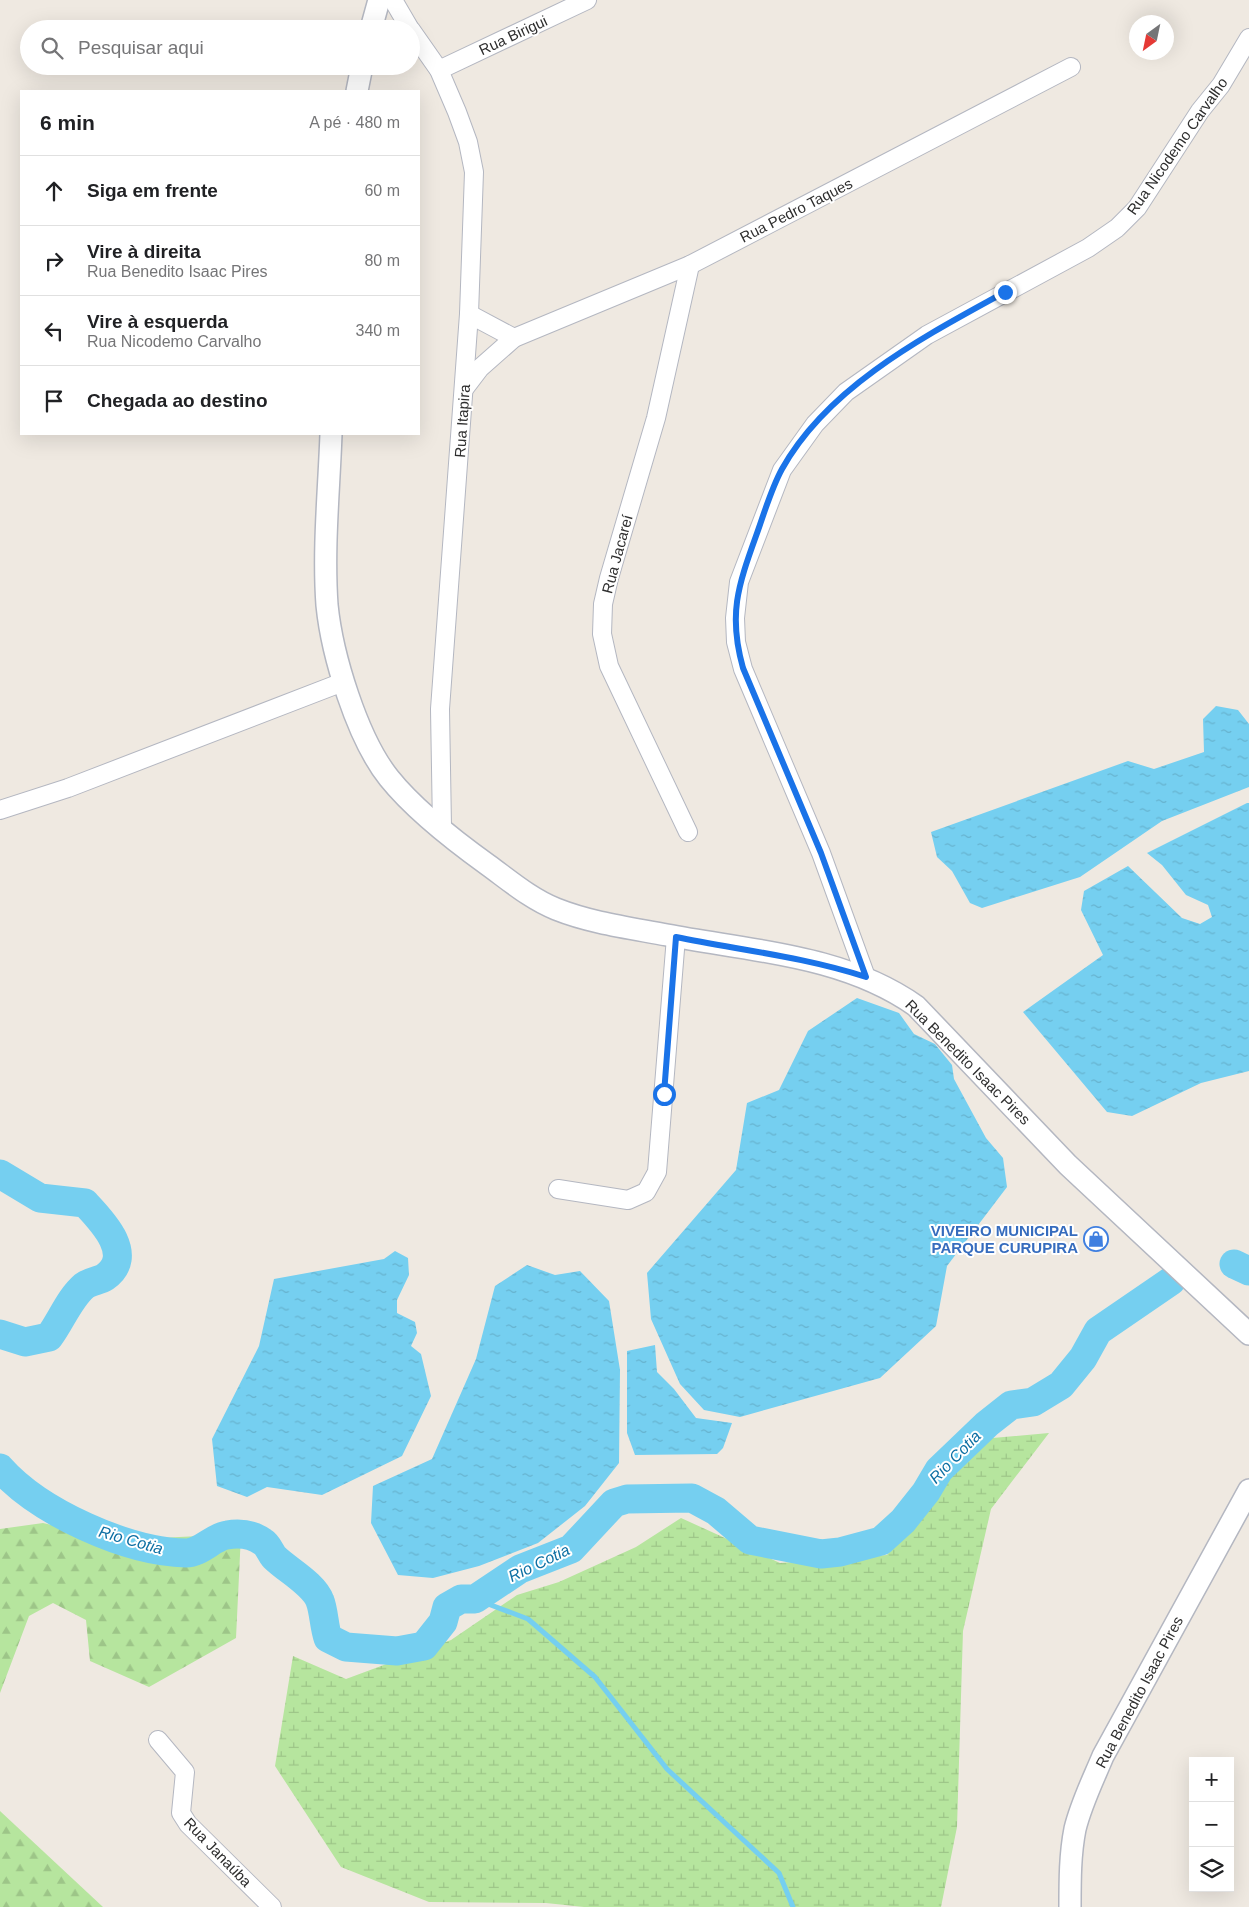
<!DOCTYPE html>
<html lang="pt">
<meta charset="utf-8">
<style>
:root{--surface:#fff;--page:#f2f2f2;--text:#202124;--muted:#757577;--line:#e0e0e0}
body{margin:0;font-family:Helvetica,sans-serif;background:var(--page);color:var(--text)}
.controls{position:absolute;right:15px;bottom:15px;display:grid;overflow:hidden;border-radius:0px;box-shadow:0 5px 20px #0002}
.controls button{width:45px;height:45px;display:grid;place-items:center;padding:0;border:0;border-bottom:1px solid var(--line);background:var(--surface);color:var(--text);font:25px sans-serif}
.compass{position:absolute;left:1129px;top:15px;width:45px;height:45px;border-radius:50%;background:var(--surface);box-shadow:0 5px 20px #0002;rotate:213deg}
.stop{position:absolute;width:15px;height:15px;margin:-11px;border:4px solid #1a73e8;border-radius:50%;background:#fff}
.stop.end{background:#1a73e8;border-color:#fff;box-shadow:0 1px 5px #0008}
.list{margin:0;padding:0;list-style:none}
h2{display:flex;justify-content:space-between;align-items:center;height:65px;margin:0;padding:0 20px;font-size:21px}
h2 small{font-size:16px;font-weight:400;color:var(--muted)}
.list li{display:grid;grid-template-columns:32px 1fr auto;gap:15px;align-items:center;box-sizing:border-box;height:70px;padding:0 20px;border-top:1px solid var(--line)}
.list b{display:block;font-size:19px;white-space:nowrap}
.list p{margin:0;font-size:16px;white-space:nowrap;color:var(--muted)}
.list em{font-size:16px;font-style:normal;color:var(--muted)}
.icon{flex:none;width:28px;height:28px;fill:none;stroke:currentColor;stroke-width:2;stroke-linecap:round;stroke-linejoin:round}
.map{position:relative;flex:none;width:1249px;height:1907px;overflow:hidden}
.search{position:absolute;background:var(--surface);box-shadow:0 5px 20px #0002;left:20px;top:20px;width:400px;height:55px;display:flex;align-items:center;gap:12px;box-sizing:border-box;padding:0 18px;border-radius:28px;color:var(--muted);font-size:19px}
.panel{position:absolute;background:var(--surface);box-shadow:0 5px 20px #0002;left:20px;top:90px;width:400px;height:345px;border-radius:0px}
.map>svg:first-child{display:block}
</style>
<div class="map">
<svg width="1249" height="1907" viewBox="0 0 1249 1907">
<defs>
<pattern id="forest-firs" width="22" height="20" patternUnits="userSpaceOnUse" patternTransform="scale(1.25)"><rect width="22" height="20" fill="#b6e59e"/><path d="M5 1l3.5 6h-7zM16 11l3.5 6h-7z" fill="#9dc588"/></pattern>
<pattern id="wetland-marsh" width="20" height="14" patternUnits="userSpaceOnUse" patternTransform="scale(1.25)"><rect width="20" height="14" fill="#b6e59e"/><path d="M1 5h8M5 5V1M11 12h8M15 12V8" fill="none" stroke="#9dc588"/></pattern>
<pattern id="water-ripples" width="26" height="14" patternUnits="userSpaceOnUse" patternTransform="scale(1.25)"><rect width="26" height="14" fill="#75cff0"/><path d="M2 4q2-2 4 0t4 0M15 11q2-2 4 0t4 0" fill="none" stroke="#66b2ce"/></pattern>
</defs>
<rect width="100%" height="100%" fill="#efe9e1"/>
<g fill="url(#forest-firs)">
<polygon points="43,1523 117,1540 241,1534 236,1638 149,1687 90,1661 86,1620 53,1603 29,1616 0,1693 0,1529"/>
<polygon points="0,1811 103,1907 0,1907"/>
</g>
<polygon fill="url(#wetland-marsh)" points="1049,1433 991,1509 963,1631 957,1827 941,1907 584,1907 546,1903 429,1902 341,1867 275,1766 293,1656 346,1679 451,1640 517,1595 559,1582 636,1547 681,1518 780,1563 887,1555 970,1440"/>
<g fill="url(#water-ripples)">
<polygon points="1216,706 1238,710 1249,724 1249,787 1162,821 1080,877 982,908 970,903 952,871 937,857 931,832 1128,761 1154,769 1204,752 1203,719"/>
<polygon points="1247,803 1249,803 1249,1071 1201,1083 1132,1116 1107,1112 1023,1012 1103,955 1081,910 1084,891 1128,866 1182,918 1200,924 1212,917 1208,905 1186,895 1162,865 1147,853"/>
<polygon points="857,998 899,1013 914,1034 935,1044 952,1065 954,1079 986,1138 1003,1158 1007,1187 947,1266 936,1326 880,1378 740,1417 704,1410 680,1384 651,1319 647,1273 736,1170 747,1103 779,1090 808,1031"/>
<polygon points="395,1251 408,1258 409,1275 397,1300 397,1313 415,1322 417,1333 411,1346 421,1354 431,1396 402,1456 322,1495 267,1487 247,1497 217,1486 212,1439 259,1346 274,1279 384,1259"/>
<polygon points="527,1265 555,1275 580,1271 609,1301 620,1370 619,1463 585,1506 538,1543 479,1566 433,1578 398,1575 371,1523 373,1486 432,1459 476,1359 495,1286"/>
<polygon points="655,1345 657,1372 674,1389 696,1418 732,1423 723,1448 717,1454 635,1455 627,1433 627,1351"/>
</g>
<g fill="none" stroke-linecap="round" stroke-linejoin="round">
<polyline stroke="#75cff0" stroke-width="5" points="475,1599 528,1619 595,1677 667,1769 779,1873 793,1907"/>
<g stroke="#75cff0" stroke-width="29">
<path d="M0 1174 40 1198 85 1203C101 1220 136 1255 105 1277 99 1281 90 1281 84 1286 69 1299 61 1321 49 1337L25 1342 0 1334"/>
<polyline points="1234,1264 1249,1271"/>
<path d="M0 1468C39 1512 127 1552 186 1553 201 1553 213 1537 227 1535 239 1533 252 1534 263 1542 268 1545 270 1552 274 1557 287 1570 314 1584 320 1601 324 1611 324 1627 328 1638L346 1647 397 1651 424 1646 443 1622 447 1607 461 1599H475L520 1569 571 1549 614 1503 627 1499 692 1498 716 1511 750 1540 821 1554 840 1552 881 1541 903 1521 926 1492 939 1470 987 1424 1011 1405 1033 1402 1061 1385 1083 1358 1098 1331 1171 1281"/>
</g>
<defs>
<g id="minor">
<polyline points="393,0 410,29"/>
<polyline points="411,30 439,70 457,112 468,142 474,172 469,314 440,709 442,827"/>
<polyline points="439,70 587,0"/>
<polyline points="469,314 514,338"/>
<polyline points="464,389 480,368 514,338 690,265 1071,67"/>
<polyline points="0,810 68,788 343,682"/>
<polyline points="688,832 609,666 602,634 603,604 609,578 656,418 690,265"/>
<polyline points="866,977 821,853 743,669 736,642 735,618 739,582 782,470 815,424 846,392 927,335 1088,248 1117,228 1137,208 1200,111 1221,85 1249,38"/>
<polyline points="558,1189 628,1200 646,1192 657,1172 676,937"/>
<polyline points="158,1740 185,1772 181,1813 188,1824 272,1907"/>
</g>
<g id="tertiary">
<polyline points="371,29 379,0"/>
<polyline points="357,91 362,66"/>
<path d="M331 434C329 490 323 548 327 605 332 655 357 738 389 778 413 808 456 842 488 865 510 881 531 899 556 909 591 923 630 928 667 935 751 951 844 955 916 1006L1068 1165 1249 1334"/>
<path d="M1070 1907C1070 1881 1070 1854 1075 1829 1081 1804 1093 1780 1103 1756L1249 1490"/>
</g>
</defs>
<use href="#minor" stroke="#b4b7c1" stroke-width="20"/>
<use href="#tertiary" stroke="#b4b7c1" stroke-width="24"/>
<use href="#minor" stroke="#fff" stroke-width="18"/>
<use href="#tertiary" stroke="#fff" stroke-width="21"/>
</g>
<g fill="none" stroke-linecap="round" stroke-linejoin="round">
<path stroke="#1a73e8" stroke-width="6" d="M664 1094 676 937C740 950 804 957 866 977L821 853 743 668C728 615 738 586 756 536 764 514 771 489 782 469 828 386 925 336 1005 292"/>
</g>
<defs>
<symbol id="shop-ring" viewBox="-11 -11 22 22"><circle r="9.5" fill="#fff" stroke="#3f7fe0" stroke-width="1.5"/><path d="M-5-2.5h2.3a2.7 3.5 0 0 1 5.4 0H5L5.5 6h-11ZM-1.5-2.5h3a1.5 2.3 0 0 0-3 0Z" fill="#3f7fe0"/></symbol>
</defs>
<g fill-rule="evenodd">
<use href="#shop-ring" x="1082" y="1225" width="28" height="28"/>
</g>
<g text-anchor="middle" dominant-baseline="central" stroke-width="4" stroke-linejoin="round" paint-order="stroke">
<g font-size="15" fill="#2e2e2e" stroke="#fff">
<text transform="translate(513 35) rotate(-25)">Rua Birigui</text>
<text transform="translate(1177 146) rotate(-55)">Rua Nicodemo Carvalho</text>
<text transform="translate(796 210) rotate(-27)">Rua Pedro Taques</text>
<text transform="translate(462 421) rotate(-86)">Rua Itapira</text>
<text transform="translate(617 554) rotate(-75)">Rua Jacareí</text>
<text transform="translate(968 1062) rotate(45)">Rua Benedito Isaac Pires</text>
<text transform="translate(1139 1692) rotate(-62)">Rua Benedito Isaac Pires</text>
<text transform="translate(218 1852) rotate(46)">Rua Janaúba</text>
</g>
<g font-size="15" font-weight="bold" fill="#366cbe" stroke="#fff" text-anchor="end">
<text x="1078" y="1230">VIVEIRO MUNICIPAL<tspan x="1078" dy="17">PARQUE CURUPIRA</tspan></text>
</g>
<g font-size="16" font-style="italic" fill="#0d6fa3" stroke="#fff">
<text transform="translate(955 1457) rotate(-46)">Rio Cotia</text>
<text transform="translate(131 1540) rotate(16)">Rio Cotia</text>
<text transform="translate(539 1563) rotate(-26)">Rio Cotia</text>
</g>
</g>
</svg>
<div class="controls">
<button>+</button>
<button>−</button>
<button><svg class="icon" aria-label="layers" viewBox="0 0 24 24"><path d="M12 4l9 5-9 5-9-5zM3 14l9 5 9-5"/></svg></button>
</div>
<svg class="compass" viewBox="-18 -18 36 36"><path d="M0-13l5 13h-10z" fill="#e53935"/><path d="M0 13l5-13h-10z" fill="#757577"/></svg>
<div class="stop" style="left:664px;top:1094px"></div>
<div class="stop end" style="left:1005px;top:292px"></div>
<div class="search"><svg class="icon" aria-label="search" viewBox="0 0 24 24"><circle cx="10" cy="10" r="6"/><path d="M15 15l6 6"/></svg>Pesquisar aqui</div>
<section class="panel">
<h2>6 min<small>A pé · 480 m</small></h2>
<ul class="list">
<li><svg class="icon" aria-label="ahead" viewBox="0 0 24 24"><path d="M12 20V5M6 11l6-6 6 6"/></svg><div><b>Siga em frente</b></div><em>60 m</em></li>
<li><svg class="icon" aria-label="right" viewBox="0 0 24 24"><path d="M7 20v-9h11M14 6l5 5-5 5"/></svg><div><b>Vire à direita</b><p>Rua Benedito Isaac Pires</p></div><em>80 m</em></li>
<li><svg class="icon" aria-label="left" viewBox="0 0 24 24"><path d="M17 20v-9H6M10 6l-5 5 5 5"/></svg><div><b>Vire à esquerda</b><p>Rua Nicodemo Carvalho</p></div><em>340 m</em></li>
<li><svg class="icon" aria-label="arrive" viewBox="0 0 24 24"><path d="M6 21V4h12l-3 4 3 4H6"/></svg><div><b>Chegada ao destino</b></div></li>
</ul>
</section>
</div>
